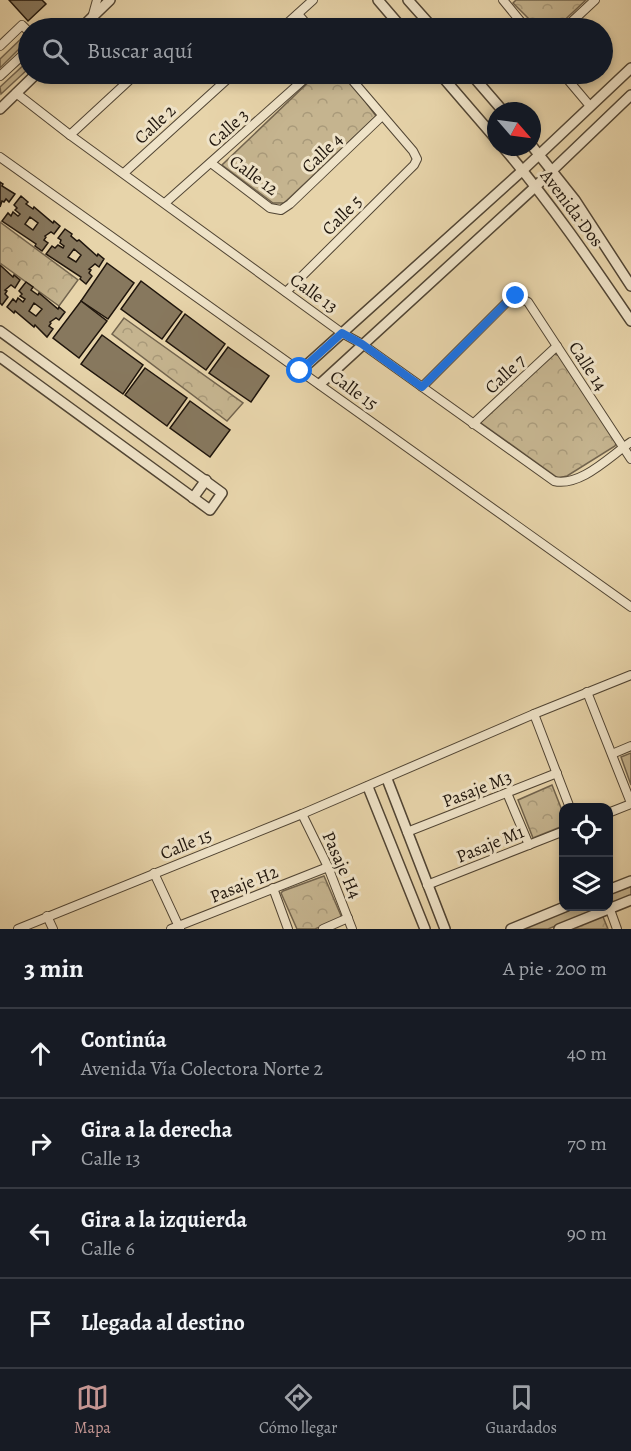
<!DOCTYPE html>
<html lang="es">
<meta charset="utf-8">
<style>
:root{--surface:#171b24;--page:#242831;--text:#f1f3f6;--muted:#9ea1a6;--line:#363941;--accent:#c59692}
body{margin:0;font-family:Alegreya,serif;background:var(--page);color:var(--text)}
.controls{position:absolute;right:18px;bottom:18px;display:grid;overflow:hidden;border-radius:12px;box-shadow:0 3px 9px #0003}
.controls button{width:54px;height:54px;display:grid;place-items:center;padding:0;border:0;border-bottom:2px solid var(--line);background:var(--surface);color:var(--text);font:30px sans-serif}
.compass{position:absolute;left:487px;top:102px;width:54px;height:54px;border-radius:50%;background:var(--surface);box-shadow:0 3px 9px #0003;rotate:118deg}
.stop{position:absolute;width:18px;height:18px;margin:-14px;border:4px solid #1a73e8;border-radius:50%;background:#fff}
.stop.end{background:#1a73e8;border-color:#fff;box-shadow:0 2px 6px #0008}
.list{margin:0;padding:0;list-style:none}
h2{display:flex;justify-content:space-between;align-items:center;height:78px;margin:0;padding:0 24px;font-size:26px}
h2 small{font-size:20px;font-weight:400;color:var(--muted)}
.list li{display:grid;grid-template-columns:39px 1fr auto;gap:18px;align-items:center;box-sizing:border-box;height:90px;padding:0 24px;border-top:2px solid var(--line)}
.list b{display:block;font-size:22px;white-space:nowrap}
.list p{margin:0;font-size:20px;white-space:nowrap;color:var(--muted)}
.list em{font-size:20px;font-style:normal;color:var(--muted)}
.icon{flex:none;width:33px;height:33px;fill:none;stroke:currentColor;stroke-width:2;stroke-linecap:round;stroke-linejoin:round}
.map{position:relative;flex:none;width:631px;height:929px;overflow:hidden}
.search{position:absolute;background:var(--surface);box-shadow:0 3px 9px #0003;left:18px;right:18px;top:18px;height:66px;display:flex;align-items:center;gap:15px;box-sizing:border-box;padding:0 21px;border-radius:33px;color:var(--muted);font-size:22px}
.sheet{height:438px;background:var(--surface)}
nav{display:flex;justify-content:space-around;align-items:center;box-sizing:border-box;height:84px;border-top:2px solid var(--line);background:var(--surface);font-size:16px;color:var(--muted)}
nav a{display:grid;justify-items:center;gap:3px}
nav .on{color:var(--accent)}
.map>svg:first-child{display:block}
</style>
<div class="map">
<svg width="631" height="929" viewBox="0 0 631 929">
<defs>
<pattern id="park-crowns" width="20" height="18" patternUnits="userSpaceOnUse" patternTransform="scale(1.5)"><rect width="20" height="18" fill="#c5b48f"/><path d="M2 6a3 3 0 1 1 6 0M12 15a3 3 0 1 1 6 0" fill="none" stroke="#a99a7a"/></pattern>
</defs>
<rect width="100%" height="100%" fill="#e7d4aa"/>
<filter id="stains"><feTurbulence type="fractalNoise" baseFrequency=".00333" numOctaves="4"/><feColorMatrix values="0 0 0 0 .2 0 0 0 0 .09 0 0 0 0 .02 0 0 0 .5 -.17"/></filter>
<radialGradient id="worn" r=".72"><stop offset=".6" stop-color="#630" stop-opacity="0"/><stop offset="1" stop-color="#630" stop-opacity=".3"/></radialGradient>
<g fill="#c5b48f" stroke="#72644e" stroke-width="1.5">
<polygon points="24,36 28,36 28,40 0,68 0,59"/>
<polygon points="28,61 28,69 1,94 0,87"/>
<polygon points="631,885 631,896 615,903 609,898 612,893"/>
<polygon points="577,907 602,907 548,929 523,929"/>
</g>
<g fill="url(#park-crowns)" stroke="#72644e" stroke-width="1.5">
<polygon points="516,0 586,0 556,28 538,28 513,3"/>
<polygon points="317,74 345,74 376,116 284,203 273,203 222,165"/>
<polygon points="0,222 78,280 59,306 0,263"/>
<polygon points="124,318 243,403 227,421 112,334"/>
<polygon points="554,354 561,356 617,441 615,446 567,476 558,478 481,423 482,419"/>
<polygon points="631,753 631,785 621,757"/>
<polygon points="552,785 563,813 563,826 533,838 518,800"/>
<polygon points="324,876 342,918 315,929 297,929 281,893 283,891"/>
<polygon points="601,912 608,929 561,929"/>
</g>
<g fill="#87785e" stroke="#1f150c" stroke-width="1.5" fill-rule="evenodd">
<polygon points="9,0 42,0 46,4 28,21"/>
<polygon points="0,182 3,184 2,186 15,194 9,202 6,199 4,202 2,201 0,207"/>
<path d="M21 196 28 202 26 204 33 209 34 207 53 223 54 221 60 226 54 234 51 232 45 236 46 237 44 240 48 243 42 251 35 246 36 244 2 221 8 213 11 216 13 212 18 216 20 214 15 210 17 208 14 205ZM30 217 38 223 33 230 25 224Z"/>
<path d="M65 229 72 234 71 236 77 241 79 240 97 256 98 254 104 259 99 267 95 264 89 269 91 270 89 273 92 276 86 284 80 279 81 277 46 254 52 246 55 248 58 245 63 248 64 246 60 243 61 240 58 238ZM74 249 81 255 76 262 68 257Z"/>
<polygon points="107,263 134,283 108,319 81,301"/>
<polygon points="0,265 13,277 14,275 20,280 15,288 11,285 5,290 7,291 5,294 8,297 2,305 0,303"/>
<polygon points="141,281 182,312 162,339 121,309"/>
<path d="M26 282 33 287 31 290 38 295 39 293 58 309 59 307 65 312 59 320 56 318 50 322 51 323 49 326 53 329 47 337 35 325 34 327 15 311 14 313 7 307 13 299 16 302 18 298 23 302 25 299 20 296 22 294 19 291ZM34 303 42 309 36 316 29 311Z"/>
<polygon points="81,301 107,321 79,358 53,338"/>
<polygon points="185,314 225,344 206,370 166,341"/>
<polygon points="102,335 143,365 123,394 81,364"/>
<polygon points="228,347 269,376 251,402 209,373"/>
<polygon points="145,368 187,398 167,426 125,395"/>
<polygon points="190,401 230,430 210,457 170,428"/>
</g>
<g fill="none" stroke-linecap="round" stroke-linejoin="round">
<defs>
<g id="minor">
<polyline points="503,0 526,28"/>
<polyline points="298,14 310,28"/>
<polyline points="92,18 97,0"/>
<polyline points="185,28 186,28"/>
<polyline points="282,28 313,0"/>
<polyline points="565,28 595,0"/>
<polyline points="0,46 22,25 28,31"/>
<polyline points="563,74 590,106"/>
<polyline points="0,76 28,50"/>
<path d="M16 93 70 135 342 333 362 344 554 481C581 487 610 456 631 442"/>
<polyline points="70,135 136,74"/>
<polyline points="0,157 631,607"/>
<polyline points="211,163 270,208 281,210 290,204 382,116"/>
<polyline points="124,173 233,74"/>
<polyline points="165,203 310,74"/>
<polyline points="286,292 414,165 417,159 413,151 347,74"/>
<polyline points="422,387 510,299 516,296 528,302 631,459"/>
<polyline points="473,424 557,346"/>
<polyline points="587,692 631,803"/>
<polyline points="534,714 570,808"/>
<polyline points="612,754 631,746"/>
<polyline points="507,793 529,845"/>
<polyline points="608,813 631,804"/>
<polyline points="302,814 328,867 352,929"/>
<polyline points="407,832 557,773"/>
<polyline points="154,873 180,929"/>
<polyline points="427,885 564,831"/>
<polyline points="273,888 288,929"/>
<polyline points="608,904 617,929"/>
<polyline points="47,916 53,929"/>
<polyline points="18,929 302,814 534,714 631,675"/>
<polyline points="171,929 328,867"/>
<polyline points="323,929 348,918"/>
</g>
<g id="tertiary">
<polyline points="378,0 402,28"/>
<polyline points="408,0 433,28"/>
<polyline points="81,28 110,0"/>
<polyline points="440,74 496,139"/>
<polyline points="471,74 503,111"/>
<polyline points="0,109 36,74"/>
<polyline points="532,146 575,200 631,286"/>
<path d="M503 147C550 202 591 262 631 321"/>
<polyline points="0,331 222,493 210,510 0,357"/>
<polyline points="300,371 523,170 631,68"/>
<polyline points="320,384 535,187 631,95"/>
<polyline points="193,498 206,480"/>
<polyline points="387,779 445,929"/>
<polyline points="368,787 425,929"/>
<polyline points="608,890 631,881"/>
<polyline points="511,929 567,906"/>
<polyline points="559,929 631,900"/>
</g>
</defs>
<use href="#minor" stroke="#514534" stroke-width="10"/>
<use href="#tertiary" stroke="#514534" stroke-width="12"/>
<use href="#minor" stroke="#efe3c8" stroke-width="8"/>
<use href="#tertiary" stroke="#efe3c8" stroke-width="9"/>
</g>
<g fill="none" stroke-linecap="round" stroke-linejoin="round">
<polyline stroke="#1a73e8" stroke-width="8" points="300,371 342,333 362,344 422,387 510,299 516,296"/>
</g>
<g text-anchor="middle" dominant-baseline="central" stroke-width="6" stroke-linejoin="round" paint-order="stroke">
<g font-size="18" fill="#1f150c" stroke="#efe3c8">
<text transform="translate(155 124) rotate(-43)">Calle 2</text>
<text transform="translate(228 128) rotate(-42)">Calle 3</text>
<text transform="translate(322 153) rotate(-44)">Calle 4</text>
<text transform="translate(254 175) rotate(36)">Calle 12</text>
<text transform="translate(572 208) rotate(53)">Avenida Dos</text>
<text transform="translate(342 215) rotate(-45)">Calle 5</text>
<text transform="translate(314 293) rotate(36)">Calle 13</text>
<text transform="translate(588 366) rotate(57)">Calle 14</text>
<text transform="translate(505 374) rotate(-43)">Calle 7</text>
<text transform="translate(354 390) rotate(36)">Calle 15</text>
<text transform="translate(477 789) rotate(-21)">Pasaje M3</text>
<text transform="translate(186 844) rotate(-22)">Calle 15</text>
<text transform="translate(490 844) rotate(-22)">Pasaje M1</text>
<text transform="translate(342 865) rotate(66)">Pasaje H4</text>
<text transform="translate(244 884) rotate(-22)">Pasaje H2</text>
</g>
</g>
<rect width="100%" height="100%" filter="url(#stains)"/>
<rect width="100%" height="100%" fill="url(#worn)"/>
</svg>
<div class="controls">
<button><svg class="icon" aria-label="locate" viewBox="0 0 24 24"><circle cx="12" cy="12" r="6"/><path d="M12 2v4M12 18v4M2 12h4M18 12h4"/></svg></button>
<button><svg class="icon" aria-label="layers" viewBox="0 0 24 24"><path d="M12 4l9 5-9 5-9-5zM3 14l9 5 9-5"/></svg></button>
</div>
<svg class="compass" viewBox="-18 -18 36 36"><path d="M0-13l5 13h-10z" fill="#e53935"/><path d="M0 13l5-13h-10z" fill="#9ea1a6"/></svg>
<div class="stop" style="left:300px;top:371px"></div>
<div class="stop end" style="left:516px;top:296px"></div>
<div class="search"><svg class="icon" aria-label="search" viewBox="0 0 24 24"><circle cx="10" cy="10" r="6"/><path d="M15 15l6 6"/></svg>Buscar aquí</div>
</div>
<section class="sheet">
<h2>3 min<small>A pie · 200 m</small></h2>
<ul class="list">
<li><svg class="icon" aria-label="ahead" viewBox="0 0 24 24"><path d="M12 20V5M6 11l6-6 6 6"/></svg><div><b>Continúa</b><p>Avenida Vía Colectora Norte 2</p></div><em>40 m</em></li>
<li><svg class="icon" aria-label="right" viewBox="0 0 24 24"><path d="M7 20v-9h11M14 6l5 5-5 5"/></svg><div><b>Gira a la derecha</b><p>Calle 13</p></div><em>70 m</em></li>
<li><svg class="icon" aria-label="left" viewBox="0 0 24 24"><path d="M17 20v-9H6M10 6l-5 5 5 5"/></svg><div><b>Gira a la izquierda</b><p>Calle 6</p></div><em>90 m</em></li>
<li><svg class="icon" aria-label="arrive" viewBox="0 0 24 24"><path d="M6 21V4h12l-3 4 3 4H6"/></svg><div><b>Llegada al destino</b></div></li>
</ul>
</section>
<nav>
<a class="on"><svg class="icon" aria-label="map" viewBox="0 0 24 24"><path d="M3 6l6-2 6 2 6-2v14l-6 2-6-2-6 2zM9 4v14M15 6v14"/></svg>Mapa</a>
<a><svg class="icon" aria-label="directions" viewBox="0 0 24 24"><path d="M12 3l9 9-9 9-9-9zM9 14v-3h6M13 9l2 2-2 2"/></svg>Cómo llegar</a>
<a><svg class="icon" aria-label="saved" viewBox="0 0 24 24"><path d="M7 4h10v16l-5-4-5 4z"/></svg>Guardados</a>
</nav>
